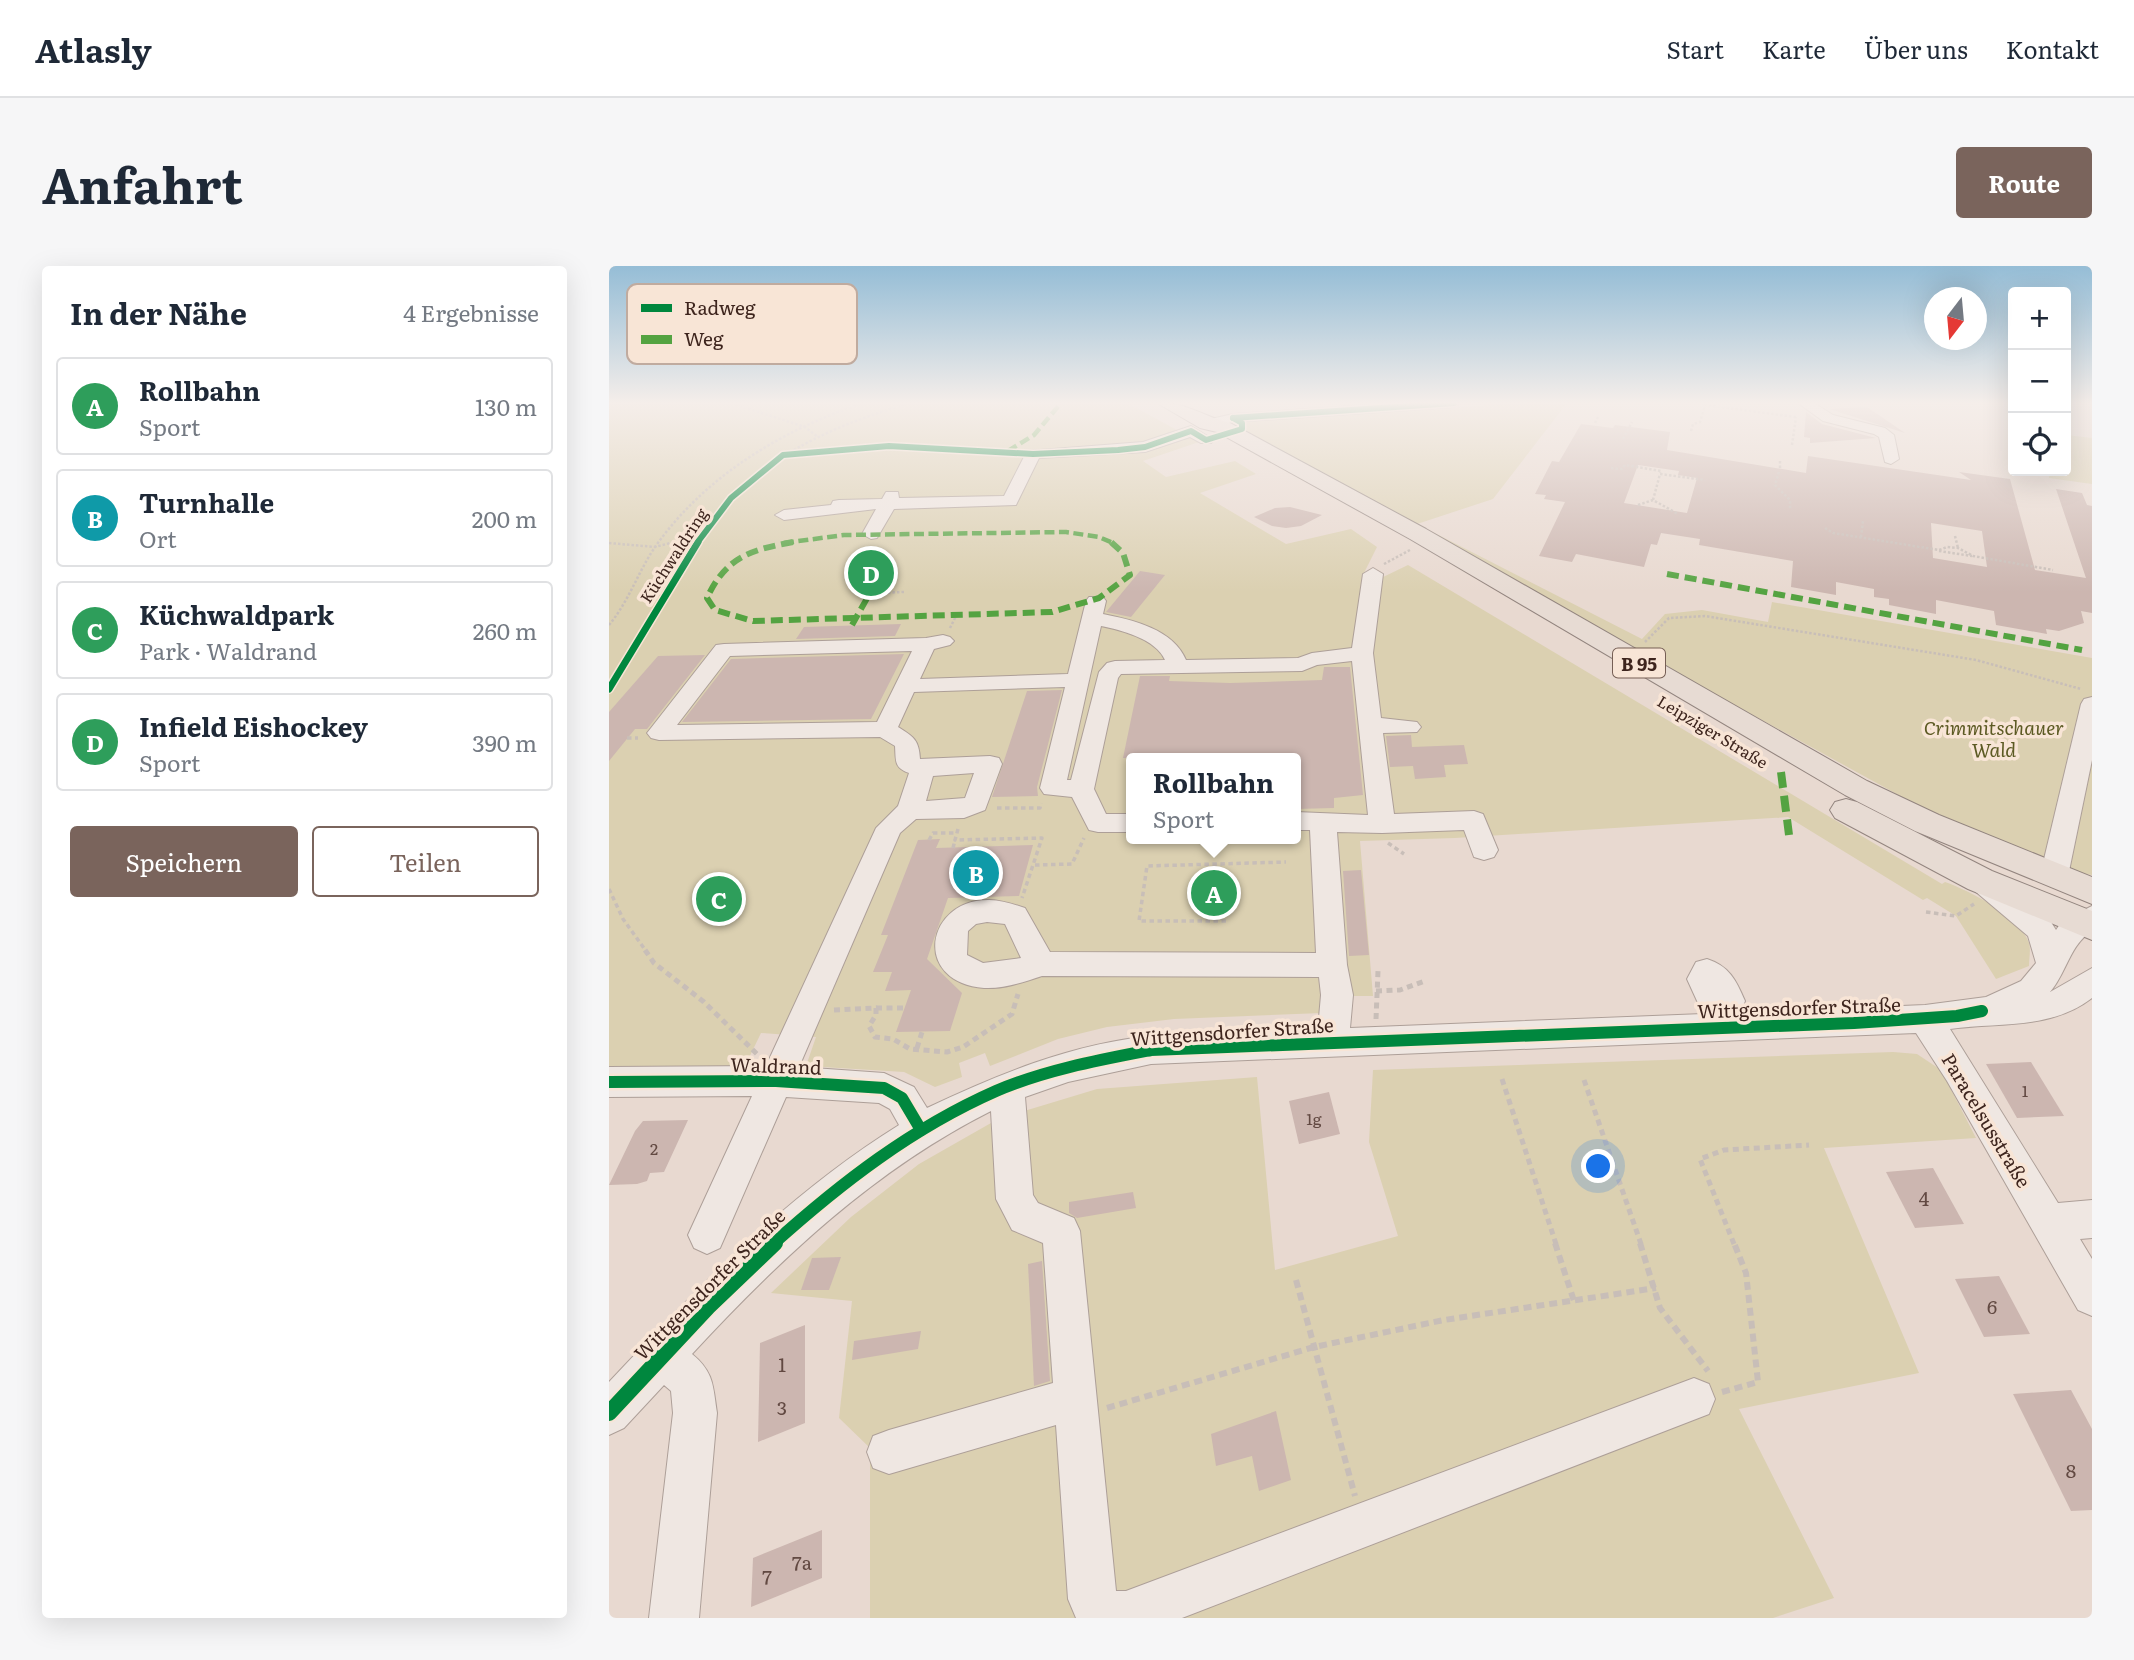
<!DOCTYPE html>
<html lang="de">
<meta charset="utf-8">
<style>
:root{--surface:#fff;--page:#f6f6f7;--text:#1f2937;--muted:#747a83;--line:#e0e1e3;--accent:#7a645c}
body{margin:0;font-family:Literata,serif;background:var(--page);color:var(--text)}
.controls{position:absolute;right:21px;top:21px;display:grid;overflow:hidden;border-radius:7px;box-shadow:0 7px 28px #0002}
.controls button{width:63px;height:63px;display:grid;place-items:center;padding:0;border:0;border-bottom:2px solid var(--line);background:var(--surface);color:var(--text);font:35px sans-serif}
.compass{position:absolute;left:1315px;top:21px;width:63px;height:63px;border-radius:50%;background:var(--surface);box-shadow:0 7px 28px #0002;rotate:196deg}
.you{position:absolute;left:990px;top:901px;width:24px;height:24px;margin:-18px;border:5px solid #fff;border-radius:50%;background:#1a73e8;box-shadow:0 0 0 10px #1a73e833}
.badge{display:grid;place-items:center;width:46px;height:46px;border-radius:50%;background:var(--accent);color:#fff;font-size:23px;font-weight:700}
.pin{position:absolute;translate:-50% -50%;border:4px solid #fff;box-shadow:0 2px 7px #0006}
.popup{position:absolute;left:517px;top:487px;width:175px;height:91px;box-sizing:border-box;display:grid;place-content:center;border-radius:7px;background:var(--surface);filter:drop-shadow(0 2px 5px #0005);font-size:23px;white-space:nowrap;color:var(--muted)}
.popup b{font-size:26px;color:var(--text)}
.popup::after{content:'';position:absolute;left:50%;top:100%;margin-left:-14px;border:14px solid transparent;border-top-color:var(--surface)}
.list{margin:0;padding:0;list-style:none}
h2{display:flex;justify-content:space-between;align-items:center;height:91px;margin:0;padding:0 28px;font-size:30px}
h2 small{font-size:23px;font-weight:400;color:var(--muted)}
.list li{display:grid;grid-template-columns:46px 1fr auto;gap:21px;align-items:center;box-sizing:border-box;height:98px;margin:0 14px 14px;padding:0 14px;border:2px solid var(--line);border-radius:7px}
.list b{display:block;font-size:26px;white-space:nowrap}
.list p{margin:0;font-size:23px;white-space:nowrap;color:var(--muted)}
.list em{font-size:23px;font-style:normal;color:var(--muted)}
.actions{display:flex;gap:14px;padding:21px 28px}
.actions a{flex:1;padding:16px 0;border:2px solid var(--accent);border-radius:7px;text-align:center;font-size:24px;color:var(--accent)}
.actions .main{background:var(--accent);color:#fff}
.icon{flex:none;width:38px;height:38px;fill:none;stroke:currentColor;stroke-width:2;stroke-linecap:round;stroke-linejoin:round}
.map{position:relative;flex:none;width:1483px;height:1352px;overflow:hidden;border-radius:7px}
header{display:flex;align-items:center;gap:42px;box-sizing:border-box;height:98px;padding:0 35px;background:var(--surface);border-bottom:2px solid var(--line)}
header strong{font-size:33px}
nav{display:flex;gap:38px;margin-inline-start:auto;font-size:24px}
.intro{display:flex;align-items:center;justify-content:space-between;box-sizing:border-box;height:168px;padding:0 42px}
h1{margin:0;font-size:49px}
.button{padding:18px 32px;border-radius:7px;background:var(--accent);color:#fff;font-size:24px;font-weight:700}
main{display:flex;gap:42px;padding:0 42px}
aside{flex:1;background:var(--surface);border-radius:7px;box-shadow:0 7px 28px #0002}
.map>svg:first-child{display:block}
</style>
<header>
<strong>Atlasly</strong>
<nav><a>Start</a><a>Karte</a><a>Über uns</a><a>Kontakt</a></nav>
</header>
<div class="intro"><h1>Anfahrt</h1><a class="button">Route</a></div>
<main>
<aside>
<h2>In der Nähe<small>4 Ergebnisse</small></h2>
<ul class="list">
<li><span class="badge" style="background:#2e9e5b">A</span><div><b>Rollbahn</b><p>Sport</p></div><em>130 m</em></li>
<li><span class="badge" style="background:#0f9aa8">B</span><div><b>Turnhalle</b><p>Ort</p></div><em>200 m</em></li>
<li><span class="badge" style="background:#2e9e5b">C</span><div><b>Küchwaldpark</b><p>Park · Waldrand</p></div><em>260 m</em></li>
<li><span class="badge" style="background:#2e9e5b">D</span><div><b>Infield Eishockey</b><p>Sport</p></div><em>390 m</em></li>
</ul>
<div class="actions"><a class="main">Speichern</a><a>Teilen</a></div>
</aside>
<div class="map">
<svg width="1483" height="1352" viewBox="0 0 1483 1352">
<rect width="100%" height="100%" fill="#e8d9d0"/>
<g fill="#dbd0b1" fill-rule="evenodd">
<path d="M0 137H518L590 176 534 195 557 211 626 195 647 208 591 227 677 278 742 263 768 281 755 307 764 308 770 313 799 299 1333 618 1336 616C1361 625 1411 650 1420 677 1422 683 1420 693 1420 700L1387 713 1347 650 1318 632 1314 634 1179 551 846 572 751 575 764 730H737L713 747 565 753 498 761 449 773 381 800 376 787 350 797 353 811 326 821 295 806 197 800 207 771 152 767 135 802 0 804ZM523 492H687V573H523Z"/>
<polygon points="911,137 958,137 884,233 808,258 1033,373 1056,348 1093,344 1159,356 1163,336 1483,392 1483,609 1417,599 612,157"/>
<polygon points="1457,169 1483,172 1483,218 1440,212 1440,205 1457,205"/>
<polygon points="1284,786 1308,788 1332,804 1367,872 1215,882 1310,1107 1130,1143 1225,1332 1164,1352 261,1352 261,1182 230,1152 243,1035 162,1027 242,951 310,898 389,853 488,823 648,811 666,1004 789,970 760,876 764,804"/>
</g>
<g fill="#ccb6b0" fill-rule="evenodd">
<polygon points="1258,141 1296,167 1220,143"/>
<polygon points="1197,146 1213,158 1267,172 1201,177 1201,172 1195,171"/>
<path d="M972 158 1004 162 1006 159 1061 166 1058 184 1197 207 1199 190 1362 214 1350 206 1401 213 1426 304 1477 312 1447 223 1473 227 1478 239 1483 240V347L1472 345 1475 357 1450 365 1437 363 1438 368 1387 359 1385 345 1327 334V348L1280 339V333L1265 331V323L1227 316V329L1182 321 1184 295 1090 279 1091 273 1052 267 1048 279 1042 278 1035 301 967 288 963 296 930 290 956 236 935 233 937 229 926 228 943 195 950 196ZM1029 199 1070 205 1069 209 1088 212 1078 247 1015 237ZM1322 257 1373 265 1378 301 1324 292Z"/>
<polygon points="681,241 713,249 692,260 677,262 663,260 645,251 666,242"/>
<polygon points="531,305 556,309 522,351 497,346"/>
<polygon points="292,358 286,370 187,373 195,361"/>
<polygon points="295,388 262,453 73,456 122,393"/>
<polygon points="96,389 38,463 26,463 0,495 0,446 49,390"/>
<polygon points="715,401 741,401 754,529 725,532 725,542 687,543 687,492 514,492 531,410 561,410 560,415 621,417 713,414"/>
<polygon points="453,424 428,521 429,530 383,531 418,425"/>
<polygon points="802,469 803,481 855,479 859,498 835,499 837,511 806,513 804,500 781,501 777,470"/>
<polygon points="331,573 327,582 424,579 410,630 339,632 318,693 353,727 341,765 287,766 302,724 276,725 283,706 264,706 279,669 272,669 309,574"/>
<polygon points="752,604 760,689 740,690 734,605"/>
<polygon points="1422,796 1455,850 1408,852 1377,798"/>
<polygon points="720,826 731,868 690,878 680,835"/>
<polygon points="79,854 55,906 41,907 38,915 28,918 0,919 26,865 34,855"/>
<polygon points="1324,902 1355,958 1306,962 1277,906"/>
<polygon points="524,926 527,942 468,952 460,947 460,936"/>
<polygon points="232,991 220,1024 192,1024 203,992"/>
<polygon points="433,995 441,1115 425,1120 419,998"/>
<polygon points="1390,1010 1421,1068 1375,1071 1346,1013"/>
<polygon points="196,1059 196,1157 149,1176 151,1077"/>
<polygon points="312,1065 309,1083 243,1094 245,1075"/>
<polygon points="1462,1124 1483,1163 1483,1244 1462,1245 1404,1128"/>
<polygon points="667,1145 682,1214 650,1225 643,1190 607,1200 602,1168"/>
<polygon points="213,1264 213,1312 142,1341 144,1292"/>
</g>
<g fill="none" stroke-linecap="round" stroke-linejoin="round">
<defs>
<g id="minor">
<polygon points="788,137 852,137 845,141 624,156 598,162 591,158 593,155 624,148"/>
<polygon points="1189,137 1205,137 1224,149 1276,162 1285,169 1290,193 1282,198 1276,196 1270,171 1265,168 1214,155"/>
<polygon points="582,160 605,174 602,177 592,177 581,171 536,186 430,192 407,239 285,243 268,272 262,273 253,268 267,243 175,254 166,249 175,244 222,239 224,235 230,234 273,233 277,226 289,226 290,232 395,230 418,185 534,176"/>
<path d="M764 302 774 308 764 387 772 452 808 456 812 461 808 466 774 467 785 548 865 545 874 548 889 584 885 591 875 594 865 591 855 564 773 567 728 566 738 699 744 729 741 762 1094 748 1078 713 1087 696 1098 693C1120 700 1127 714 1136 735L1131 747 1316 739 1377 731 1412 715 1427 697 1419 670 1367 626 1363 619 1367 612 1377 609 1387 612 1442 656 1447 664 1453 655 1483 640V665C1461 678 1457 708 1441 726L1483 702V732C1442 764 1389 756 1341 763L1449 937 1483 934V972L1471 973 1483 993V1050L1469 1044 1338 815 1307 767 542 798 459 816 416 831 424 929 429 937 465 952 471 965 507 1325H517L1085 1112 1100 1118 1106 1133 1100 1148 573 1352H467L459 1333 447 1159 280 1208 264 1202 258 1186 264 1170 280 1164 444 1117 434 977 403 964 387 933 382 845C265 904 172 992 83 1088 105 1106 104 1120 108 1147L90 1352H40L64 1147 62 1125 55 1119 15 1162 0 1169V1116C89 1021 179 928 290 859L281 843 270 837 177 831 111 982 98 988 85 982 79 969 143 830 0 831V801L157 800 267 562 289 540 300 507C285 502 287 495 286 480L271 471 50 474 42 472 38 467 42 462 107 379 115 378 317 372 334 369 341 371 345 375 341 379 325 383 311 413 459 408 477 335 480 331H494L497 335 494 348C524 354 564 363 577 394L689 392 703 387 743 382 754 308ZM492 360C512 364 547 373 556 394L506 395 498 397 490 406 462 514H458ZM303 385 268 456 68 459 121 390ZM743 395 759 549 687 546V564H701L707 687 441 686 416 642C404 638 392 634 380 634 317 633 302 716 375 722 395 723 415 716 433 710L710 711 712 729 709 763C654 765 597 764 542 770 463 778 389 808 318 842L305 821 275 807 190 801 291 567 307 553 355 552 376 544 393 498 390 492 381 490 311 493C310 474 305 471 289 461L305 426 456 421 431 522 435 528 463 531 480 564 489 566H523V548H497L485 523 509 412 512 408 693 405 708 399ZM365 507 356 532 317 535 324 510ZM378 656 396 658 412 692 374 697 358 689 359 665 367 658Z"/>
<polygon points="1483,431 1483,494 1459,610 1455,617 1445,620 1435,617 1431,610 1472,438 1475,433"/>
</g>
<g id="major">
<path d="M548 137C575 135 595 151 621 157L817 263 1258 515 1330 549 1483 611V638L1306 565 1236 529 801 273 608 166 591 162Z"/>
<polygon points="1237,533 1248,536 1383,605 1483,645 1483,674 1359,623 1226,552 1221,544 1226,536"/>
</g>
</defs>
<use href="#minor" stroke="#ad9f98" stroke-width="2"/>
<use href="#major" stroke="#93857f" stroke-width="2"/>
<g stroke="#c8beb8" stroke-width="2.5" stroke-dasharray="2.5 2" stroke-linecap="butt">
<polyline points="122,137 196,161 209,171"/>
<polyline points="986,157 989,151"/>
<polyline points="1082,165 1084,158 1091,156 1096,139 1187,151"/>
<polyline points="1014,173 1023,156"/>
<polyline points="1183,179 1187,151"/>
<polyline points="175,189 280,180 407,187"/>
<polyline points="1171,195 1171,202"/>
<polyline points="1002,202 1013,203 1016,199 1052,205 1051,207"/>
<polyline points="1170,206 1166,219 1181,234 1181,244"/>
<polyline points="1044,234 1051,208 1096,214"/>
<polyline points="1029,239 1044,234 1069,248"/>
<polyline points="1216,262 1224,267 1330,284 1338,281 1349,282 1364,290 1444,304"/>
<polyline points="1346,270 1349,282"/>
<polyline points="1252,271 1254,255"/>
<polyline points="0,277 46,281 92,269"/>
<polyline points="1330,285 1363,290"/>
<polyline points="775,298 801,284"/>
<polyline points="270,327 295,326"/>
<path d="M0 359C20 335 29 306 46 281 96 210 173 164 254 137"/>
<polyline points="341,362 347,350"/>
<polyline points="1036,376 1060,352 1096,350 1367,394 1472,423"/>
<path d="M0 423C40 357 85 262 143 213 189 175 244 154 300 137"/>
</g>
<g stroke="#c8beb8" stroke-width="3.5" stroke-dasharray="4.5 3.5" stroke-linecap="butt">
<polyline points="18,472 29,472"/>
<polyline points="388,542 431,542 432,537"/>
<polyline points="349,563 346,574 433,572 413,632"/>
<polyline points="320,574 324,567 348,567"/>
<polyline points="779,577 795,588"/>
<polyline points="344,582 346,574"/>
<polyline points="426,599 463,598 475,572"/>
<polyline points="0,623 14,653 37,685"/>
<polyline points="1317,646 1347,650 1365,638"/>
<polyline points="617,655 530,655 538,600 677,596"/>
</g>
<g stroke="#c8beb8" stroke-width="5" stroke-dasharray="6 4.5" stroke-linecap="butt">
<polyline points="36,684 45,697 95,736 149,789"/>
<polyline points="767,725 791,724 816,715"/>
<polyline points="267,742 295,742"/>
<polyline points="225,744 267,742 267,749 260,760 266,771 284,773 301,783 338,786 354,781 403,748 409,728"/>
<polyline points="767,753 769,705"/>
<polyline points="308,782 313,766"/>
<polyline points="893,813 947,978"/>
<polyline points="975,814 1032,978"/>
<polyline points="1125,978 1091,893 1115,884 1200,879"/>
</g>
<g stroke="#c8beb8" stroke-width="6" stroke-dasharray="8 5" stroke-linecap="butt">
<polyline points="946,977 965,1035"/>
<polyline points="1031,977 1051,1042 1099,1105"/>
<polyline points="687,1014 746,1230"/>
<polyline points="1113,1126 1149,1116 1137,1007 1125,977"/>
<polyline points="498,1142 705,1081 835,1054 1047,1022"/>
</g>
<use href="#minor" fill="#efe7e2" fill-rule="evenodd"/>
<use href="#major" fill="#e7dbd3" fill-rule="evenodd"/>
<g stroke="#54a341" stroke-width="4.5" stroke-dasharray="10 4.5" stroke-linecap="butt">
<polyline points="399,185 425,169 452,137"/>
<polyline points="175,277 235,269 457,266 490,271 504,277"/>
</g>
<g stroke="#54a341" stroke-width="6" stroke-dasharray="12 6" stroke-linecap="butt">
<path d="M184 276C141 284 117 291 98 332L106 344 144 355 443 346 490 332 521 309 514 287 502 276"/>
<polyline points="1058,308 1473,384"/>
<polyline points="243,359 261,327 270,327"/>
</g>
<polyline stroke="#54a341" stroke-width="8" stroke-dasharray="16 8" stroke-linecap="butt" points="1172,506 1180,569"/>
<defs>
<g id="cycleway-far3">
<polyline points="624,152 845,137"/>
<polyline points="88,277 122,232 174,189 280,180 424,188 509,184 536,181 582,165 597,174 633,163 633,157 624,152"/>
</g>
<polyline id="cycleway-far2" points="0,423 89,276"/>
<g id="cycleway-far1">
<polyline points="0,816 167,815 275,822 293,832 312,864"/>
<path d="M164 978C232 917 303 862 387 825 436 804 490 794 542 784L1245 757 1348 750 1373 745"/>
</g>
<polyline id="cycleway" points="0,1147 99,1041 166,977"/>
</defs>
<use href="#cycleway-far3" stroke="#f8e5d6" stroke-width="9"/>
<use href="#cycleway-far2" stroke="#f8e5d6" stroke-width="10"/>
<use href="#cycleway-far1" stroke="#f8e5d6" stroke-width="17"/>
<use href="#cycleway" stroke="#f8e5d6" stroke-width="20"/>
<use href="#cycleway-far3" stroke="#00873e" stroke-width="6"/>
<use href="#cycleway-far2" stroke="#00873e" stroke-width="7"/>
<use href="#cycleway-far1" stroke="#00873e" stroke-width="12"/>
<use href="#cycleway" stroke="#00873e" stroke-width="16"/>
</g>
<linearGradient id="sky" x2="0" y2="1"><stop stop-color="#95bdd6"/><stop offset="0.42" stop-color="#f5eeea"/><stop offset="1" stop-color="#f5eeea" stop-opacity="0"/></linearGradient>
<rect width="1483" height="326" fill="url(#sky)"/>
<g text-anchor="middle" dominant-baseline="central" stroke-width="7" stroke-linejoin="round" paint-order="stroke">
<g font-size="16" fill="#3e251e" stroke="#f8e5d6">
<text transform="translate(64 289) rotate(-57)">Küchwaldring</text>
<text transform="translate(1104 465) rotate(31)">Leipziger Straße</text>
</g>
<g font-size="16" fill="#624942">
<text x="1416" y="824">1</text>
<text x="705" y="852">1g</text>
<text x="45" y="882">2</text>
</g>
<rect fill="#f8e5d6" stroke="#765f55" stroke-width="2" x="1004" y="382.5" width="52" height="29" rx="5"/>
<g font-size="18" font-weight="bold" fill="#3e251e">
<text x="1030" y="397">B 95</text>
</g>
<g font-size="19" font-style="italic" fill="#5c5a23" stroke="#f8e5d6">
<text x="1385" y="461">Crimmitschauer<tspan x="1385" dy="22">Wald</tspan></text>
</g>
<g font-size="19" fill="#3e251e" stroke="#f8e5d6">
<text transform="translate(1190 741) rotate(-2)">Wittgensdorfer Straße</text>
<text transform="translate(623 765) rotate(-4)">Wittgensdorfer Straße</text>
<text transform="translate(167 799) rotate(2)">Waldrand</text>
<text transform="translate(1378 854) rotate(59)">Paracelsusstraße</text>
<text transform="translate(100 1018) rotate(-45)">Wittgensdorfer Straße</text>
</g>
<g font-size="19" fill="#624942">
<text x="1315" y="932">4</text>
<text x="1383" y="1040">6</text>
<text x="173" y="1098">1</text>
<text x="173" y="1141">3</text>
<text x="1462" y="1204">8</text>
<text x="193" y="1296">7a</text>
<text x="158" y="1310">7</text>
</g>
</g>
<rect x="18" y="18" width="230" height="80" rx="10" fill="#f8e5d6" stroke="#c0ab9f" stroke-width="2"/>
<rect x="32" y="38" width="31" height="8" fill="#00873e"/>
<rect x="32" y="69" width="31" height="9" fill="#54a341"/>
<g font-size="19" fill="#3e251e">
<text x="75" y="49">Radweg</text>
<text x="75" y="80">Weg</text>
</g>
</svg>
<div class="controls">
<button>+</button>
<button>−</button>
<button><svg class="icon" aria-label="locate" viewBox="0 0 24 24"><circle cx="12" cy="12" r="6"/><path d="M12 2v4M12 18v4M2 12h4M18 12h4"/></svg></button>
</div>
<svg class="compass" viewBox="-18 -18 36 36"><path d="M0-13l5 13h-10z" fill="#e53935"/><path d="M0 13l5-13h-10z" fill="#747a83"/></svg>
<div class="you"></div>
<div class="pin badge" style="left:605px;top:627px;background:#2e9e5b">A</div>
<div class="popup"><b>Rollbahn</b>Sport</div>
<div class="pin badge" style="left:367px;top:607px;background:#0f9aa8">B</div>
<div class="pin badge" style="left:110px;top:633px;background:#2e9e5b">C</div>
<div class="pin badge" style="left:262px;top:307px;background:#2e9e5b">D</div>
</div>
</main>
